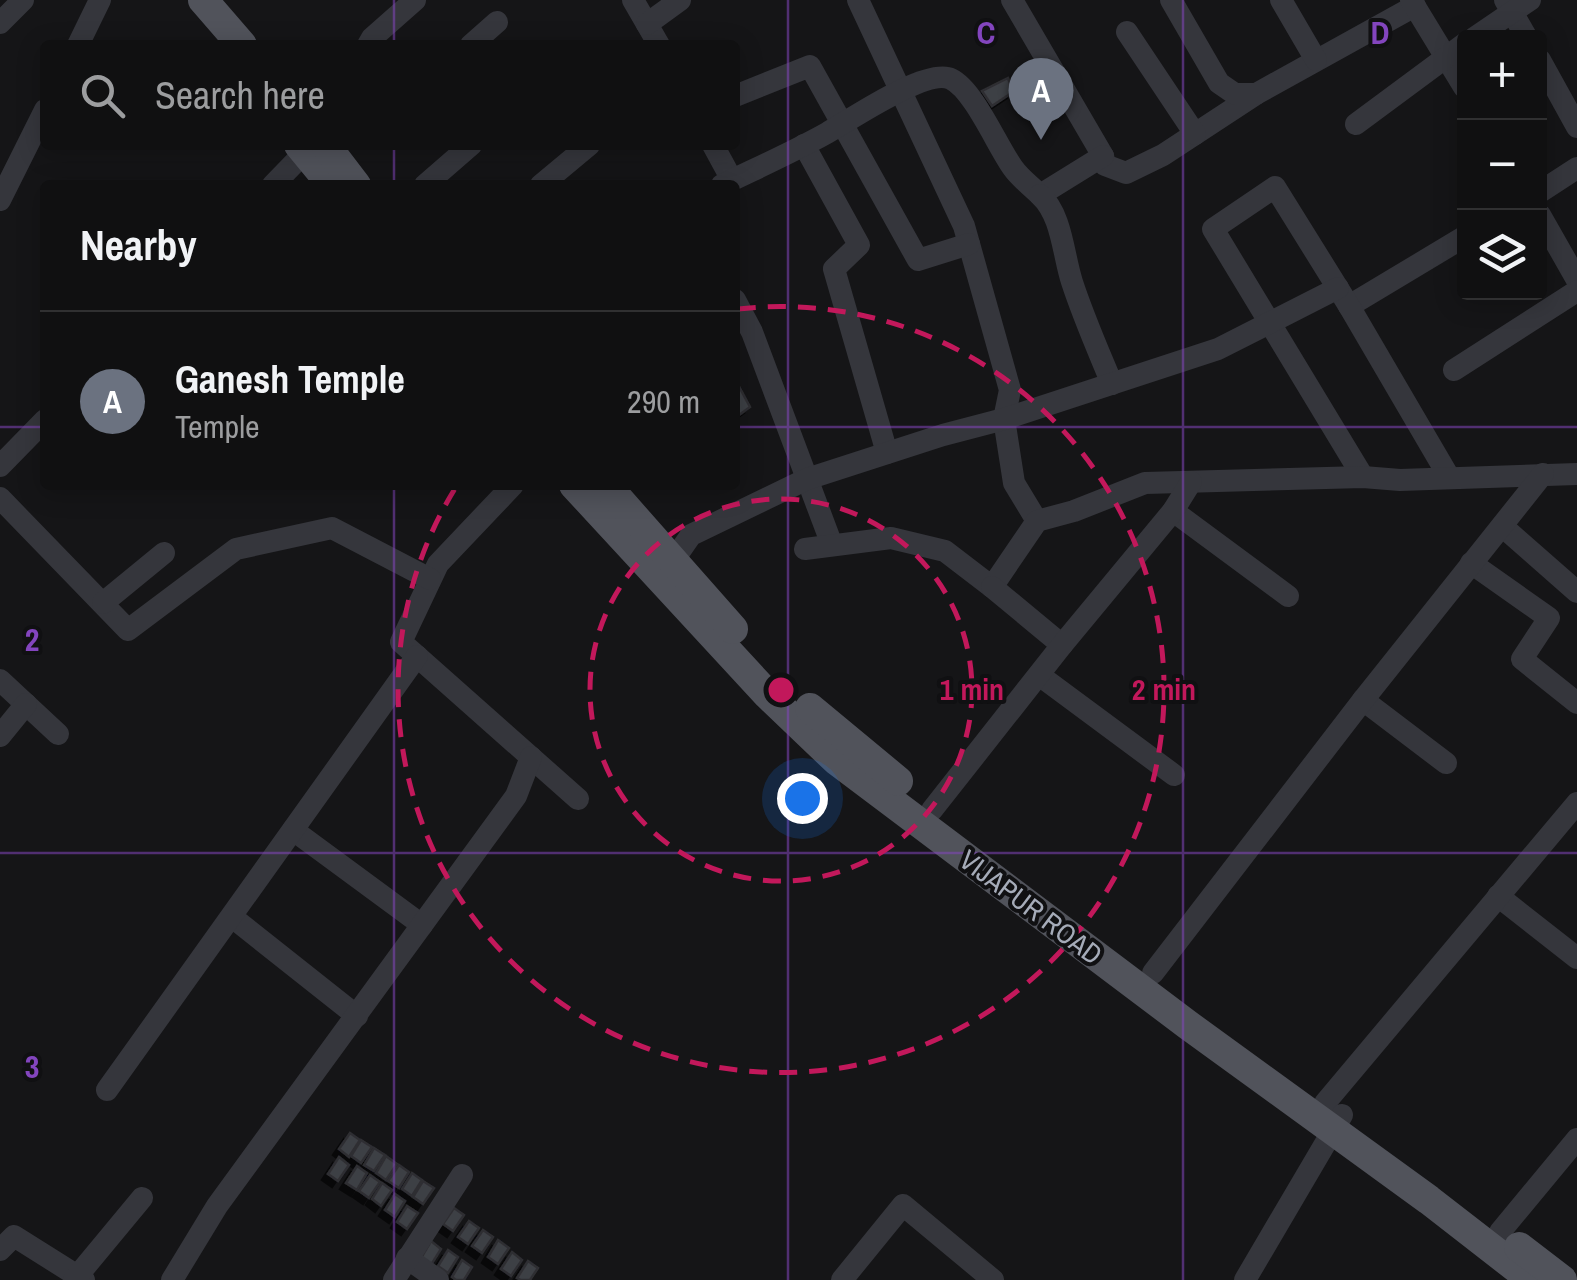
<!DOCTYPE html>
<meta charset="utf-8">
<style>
:root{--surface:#101011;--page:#1e1e1f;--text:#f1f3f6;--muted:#9c9d9f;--line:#303031;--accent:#d93025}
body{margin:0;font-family:"Archivo Narrow",sans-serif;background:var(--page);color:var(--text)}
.controls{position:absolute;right:30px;top:30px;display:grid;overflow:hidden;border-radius:10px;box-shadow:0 5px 25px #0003}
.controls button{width:90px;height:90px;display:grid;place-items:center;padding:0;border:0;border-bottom:2px solid var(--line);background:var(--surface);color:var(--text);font:50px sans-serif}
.you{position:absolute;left:802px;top:798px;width:35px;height:35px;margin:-25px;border:8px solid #fff;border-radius:50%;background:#1a73e8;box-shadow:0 0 0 15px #1a73e833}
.badge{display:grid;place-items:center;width:65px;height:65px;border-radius:50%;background:var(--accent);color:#fff;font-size:32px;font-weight:700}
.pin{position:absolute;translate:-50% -82px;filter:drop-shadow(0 2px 5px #0008)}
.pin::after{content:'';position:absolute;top:52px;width:35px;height:30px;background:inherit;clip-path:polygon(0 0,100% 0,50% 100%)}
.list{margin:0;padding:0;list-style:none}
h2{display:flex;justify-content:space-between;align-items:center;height:130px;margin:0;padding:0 40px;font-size:42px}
h2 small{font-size:32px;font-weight:400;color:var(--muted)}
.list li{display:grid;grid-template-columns:65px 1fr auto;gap:30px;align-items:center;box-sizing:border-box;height:180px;padding:0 40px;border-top:2px solid var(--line)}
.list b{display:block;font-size:38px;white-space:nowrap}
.list p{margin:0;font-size:32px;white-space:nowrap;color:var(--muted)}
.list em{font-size:32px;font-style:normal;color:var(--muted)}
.icon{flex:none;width:55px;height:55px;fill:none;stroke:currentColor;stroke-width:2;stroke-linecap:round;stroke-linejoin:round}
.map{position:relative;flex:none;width:1577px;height:1280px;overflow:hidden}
.search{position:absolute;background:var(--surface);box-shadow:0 5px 25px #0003;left:40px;top:40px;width:700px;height:110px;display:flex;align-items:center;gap:25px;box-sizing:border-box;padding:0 35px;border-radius:10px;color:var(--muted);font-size:38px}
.panel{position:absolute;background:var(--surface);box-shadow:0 5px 25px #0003;left:40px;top:180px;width:700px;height:310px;border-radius:10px}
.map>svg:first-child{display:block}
</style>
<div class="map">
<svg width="1577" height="1280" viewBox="0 0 1577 1280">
<defs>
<filter id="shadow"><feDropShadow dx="-6" dy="6" stdDeviation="0" flood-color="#0009"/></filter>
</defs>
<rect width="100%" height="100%" fill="#151517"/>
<g fill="#3e3f44" stroke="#2e2e33" stroke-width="2.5" filter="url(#shadow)">
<polygon points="1008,78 1013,92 992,106 982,91"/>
<polygon points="735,379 750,407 735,418"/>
<polygon points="350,1133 360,1140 349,1157 339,1149"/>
<polygon points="361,1140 372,1147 361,1163 351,1156"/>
<polygon points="374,1148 385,1155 374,1171 364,1165"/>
<polygon points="386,1156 397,1164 386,1180 376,1173"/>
<polygon points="339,1157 349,1165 338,1181 328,1174"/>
<polygon points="399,1165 409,1172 399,1188 388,1181"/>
<polygon points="357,1166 367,1173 357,1190 346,1183"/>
<polygon points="412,1173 422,1180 412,1196 402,1189"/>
<polygon points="370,1175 380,1182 369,1198 359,1191"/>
<polygon points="423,1181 434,1188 423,1204 413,1197"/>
<polygon points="382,1183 392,1190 381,1206 372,1199"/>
<polygon points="395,1194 405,1201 395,1217 385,1210"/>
<polygon points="407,1206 418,1213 407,1229 397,1222"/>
<polygon points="454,1208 464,1215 453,1231 443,1224"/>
<polygon points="469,1221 479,1228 468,1244 458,1237"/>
<polygon points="483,1230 493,1237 482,1253 472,1246"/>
<polygon points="498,1240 509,1248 498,1264 488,1257"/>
<polygon points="431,1241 441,1249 431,1265 421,1258"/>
<polygon points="448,1250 458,1257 448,1273 438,1266"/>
<polygon points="512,1252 522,1260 511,1276 501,1269"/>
<polygon points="462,1260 472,1267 464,1280 456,1280 452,1277"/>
<polygon points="528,1261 538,1268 530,1280 521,1280 517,1278"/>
</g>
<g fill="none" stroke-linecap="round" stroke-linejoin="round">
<g stroke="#35363c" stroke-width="22">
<polyline points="633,0 659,45"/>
<polyline points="858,0 964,226 1010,390 1004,419 1014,483 1037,521"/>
<polyline points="1012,0 1103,156 1105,165 1126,173 1163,155 1256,94"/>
<polyline points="1171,0 1219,83 1235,94 1256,94 1415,6"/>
<polyline points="1281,0 1316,60"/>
<polyline points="1411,0 1464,87"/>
<polyline points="1505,0 1527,38"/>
<polyline points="0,23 23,0"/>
<polyline points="647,24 680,0"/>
<polyline points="1127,32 1195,134"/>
<polyline points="1474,38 1530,0"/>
<polyline points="78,45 100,0"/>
<polyline points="368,45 372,38 415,0"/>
<polyline points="471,45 497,22"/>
<polyline points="1540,60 1577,127"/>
<polyline points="735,96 810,66 918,260 969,244"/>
<polyline points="1356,124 1464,44"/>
<polyline points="713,145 732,180"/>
<polyline points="804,145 859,245 834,269 887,453"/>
<polyline points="273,185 305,152 317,145"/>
<polyline points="425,185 471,145"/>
<polyline points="541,185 589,145"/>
<path d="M722 185C757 168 793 152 827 133 850 120 927 67 951 79 974 90 997 146 1013 168 1020 178 1031 186 1040 195L1103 156"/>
<polyline points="1540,192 1577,168"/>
<path d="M1040 195C1062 215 1063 254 1072 282 1083 316 1098 350 1112 384"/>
<polyline points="0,200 45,110"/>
<polyline points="1540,215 1577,280"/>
<polyline points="735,300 752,332 832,545"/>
<polyline points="1349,306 1464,237"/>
<polyline points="1454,370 1577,291"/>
<polyline points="0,466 45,420"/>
<polyline points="1363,477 1213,229 1275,187 1349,306 1449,477"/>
<polyline points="513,485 438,564 401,642 578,799"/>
<polyline points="0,498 128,630 236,549 332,528 430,579"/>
<polyline points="1173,511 1288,596"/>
<polyline points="1502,526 1577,592"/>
<polyline points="805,549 891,538 945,551 992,587 1037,521 1074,511 1145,483 1363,477 1400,480 1577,474"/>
<polyline points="673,561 691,535 807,479 943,435 1004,419 1218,349 1338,288"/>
<polyline points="1471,563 1549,618 1522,659 1577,703"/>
<polyline points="992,587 1062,645"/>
<polyline points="103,603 164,553"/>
<polyline points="1039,675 1174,775"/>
<polyline points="0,680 58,734"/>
<polyline points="1363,700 1446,763"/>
<polyline points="0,736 26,704"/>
<polyline points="932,810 1062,645 1173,511 1191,482"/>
<polyline points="293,830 422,925"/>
<polyline points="1498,896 1577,958"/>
<polyline points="232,917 357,1016"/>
<polyline points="1153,973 1363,700 1543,474"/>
<polyline points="107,1090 417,656"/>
<polyline points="1325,1103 1577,803"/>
<polyline points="1500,1232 1577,1139"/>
<polyline points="0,1250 14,1236 84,1280"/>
<polyline points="407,1258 438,1280"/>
<polyline points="74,1280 142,1198"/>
<polyline points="172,1280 217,1206 516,796 531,757"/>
<polyline points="394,1280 462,1175"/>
<polyline points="842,1280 903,1205 993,1280"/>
<polyline points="1245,1280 1342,1115"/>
</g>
<g stroke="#51535b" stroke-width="30">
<polyline points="203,0 242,45"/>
<polyline points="299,145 332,185"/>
<polyline points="327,147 356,185"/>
<polyline points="574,485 768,695 836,760 1188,1025 1429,1200 1532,1280"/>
<polyline points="606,485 733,629"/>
<polyline points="810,708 898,781"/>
<polyline points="1519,1247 1562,1280"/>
</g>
</g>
<path fill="none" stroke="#8345be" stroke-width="2.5" stroke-opacity="0.55" d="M394 0V45M788 0V1280M1183 0V1280M394 145V185M0 427H45M735 427H1577M394 485V1280M0 853H1577"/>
<g fill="none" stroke="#c2185b" stroke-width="5" stroke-dasharray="18 12">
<circle cx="781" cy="690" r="191"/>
<path d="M738 309A383 383 0 1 1 456 487"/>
</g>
<g text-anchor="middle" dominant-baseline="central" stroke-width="8" stroke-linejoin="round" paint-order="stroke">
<g font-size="28" fill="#a5abb8" stroke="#101012">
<text transform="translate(1031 907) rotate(37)">VIJAPUR ROAD</text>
</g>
</g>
<g font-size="32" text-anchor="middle" font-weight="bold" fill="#8345be" stroke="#101012" stroke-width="8" stroke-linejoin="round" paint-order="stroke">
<text x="986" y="44">C</text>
<text x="1380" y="44">D</text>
<text x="32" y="651">2</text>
<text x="32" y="1078">3</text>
</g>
<circle cx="781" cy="690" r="15" fill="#c2185b" stroke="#101012" stroke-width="5"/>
<g font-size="30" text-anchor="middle" font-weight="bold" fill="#c2185b" stroke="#101012" stroke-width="8" stroke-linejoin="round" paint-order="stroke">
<text x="972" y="700">1 min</text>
<text x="1164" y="700">2 min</text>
</g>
</svg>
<div class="controls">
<button>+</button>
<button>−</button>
<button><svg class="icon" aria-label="layers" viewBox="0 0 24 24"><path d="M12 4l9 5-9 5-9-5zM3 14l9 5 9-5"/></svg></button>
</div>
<div class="you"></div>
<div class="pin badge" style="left:1041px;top:140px;background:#6b7280">A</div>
<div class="search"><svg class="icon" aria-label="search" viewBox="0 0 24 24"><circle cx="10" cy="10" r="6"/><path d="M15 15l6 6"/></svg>Search here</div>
<section class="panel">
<h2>Nearby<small></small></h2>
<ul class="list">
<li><span class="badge" style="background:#6b7280">A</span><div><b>Ganesh Temple</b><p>Temple</p></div><em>290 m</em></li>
</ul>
</section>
</div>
